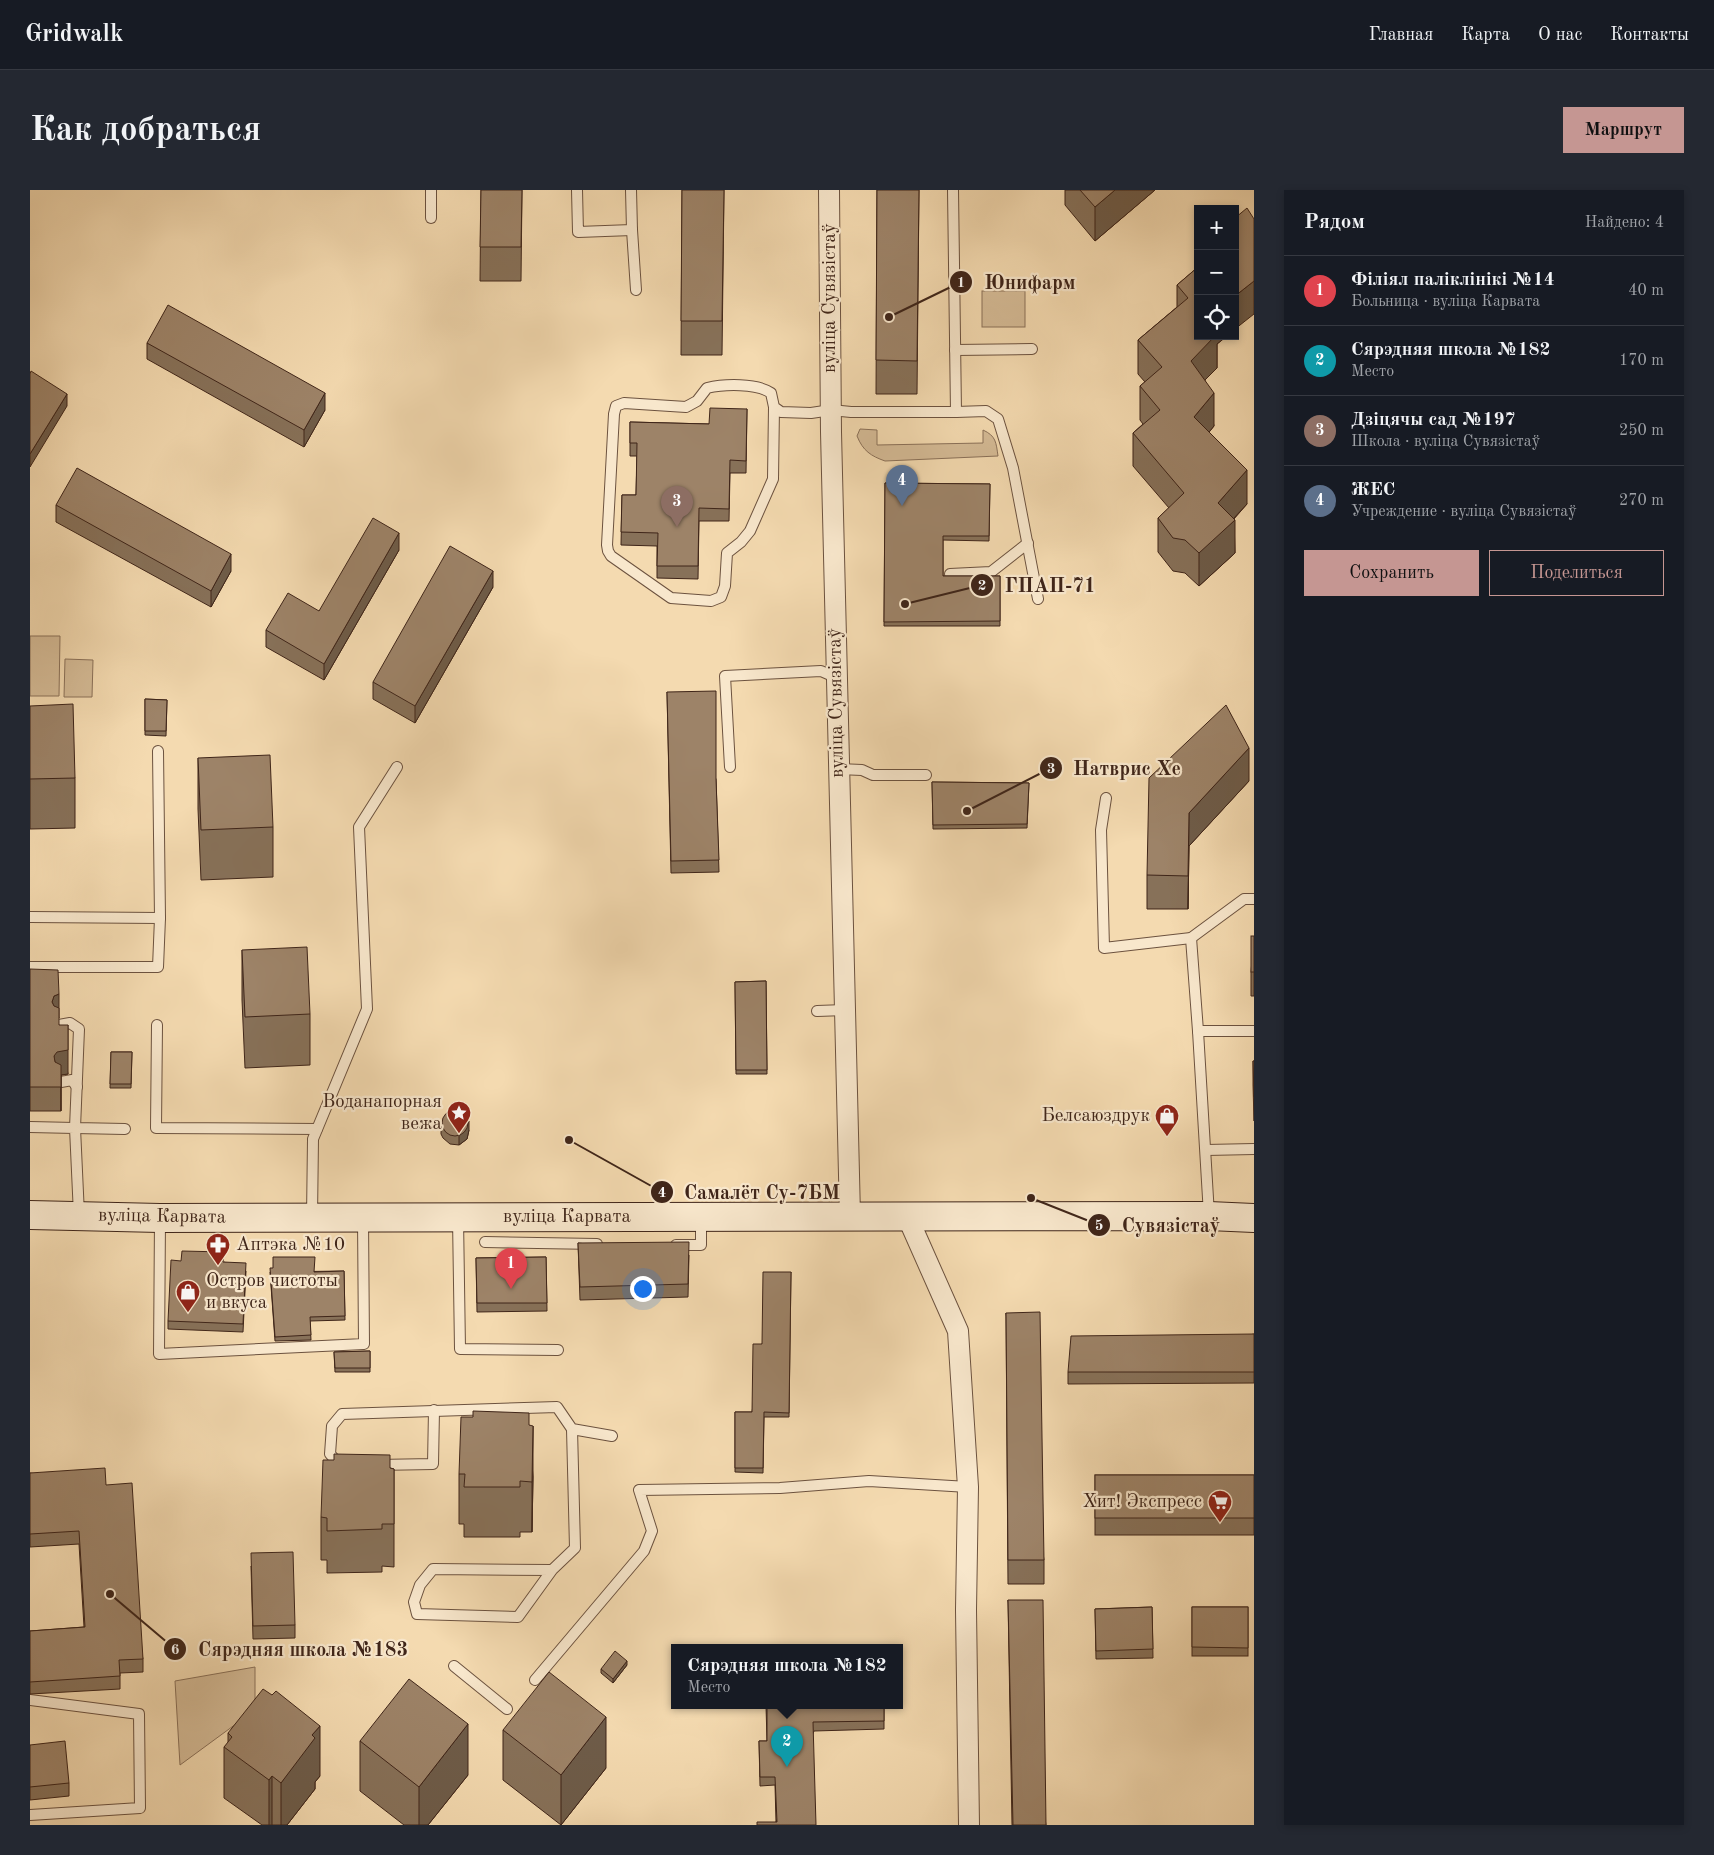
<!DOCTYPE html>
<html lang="ru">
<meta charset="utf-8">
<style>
:root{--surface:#171b24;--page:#242831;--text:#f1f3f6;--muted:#9ea1a6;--line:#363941;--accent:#c59692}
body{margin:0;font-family:"Old Standard TT",serif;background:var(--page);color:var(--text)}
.controls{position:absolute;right:15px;top:15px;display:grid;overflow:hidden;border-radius:0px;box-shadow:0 2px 8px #0003}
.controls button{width:45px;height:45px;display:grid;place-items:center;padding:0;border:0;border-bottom:1px solid var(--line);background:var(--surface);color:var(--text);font:25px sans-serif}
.you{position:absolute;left:612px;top:1098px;width:18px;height:18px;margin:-12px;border:4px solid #fff;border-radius:50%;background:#1a73e8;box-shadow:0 0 0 8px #1a73e833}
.badge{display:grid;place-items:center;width:32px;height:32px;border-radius:50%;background:var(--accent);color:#fff;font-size:16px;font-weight:700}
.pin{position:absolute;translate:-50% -41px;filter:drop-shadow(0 1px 2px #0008)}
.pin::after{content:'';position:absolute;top:26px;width:18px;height:15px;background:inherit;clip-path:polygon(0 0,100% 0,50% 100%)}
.popup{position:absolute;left:641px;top:1454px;width:232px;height:65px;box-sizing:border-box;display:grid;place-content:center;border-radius:0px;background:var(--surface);filter:drop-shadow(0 1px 4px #0005);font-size:16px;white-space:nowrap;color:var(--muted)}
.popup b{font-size:19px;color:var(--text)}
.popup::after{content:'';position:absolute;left:50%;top:100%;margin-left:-10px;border:10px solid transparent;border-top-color:var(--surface)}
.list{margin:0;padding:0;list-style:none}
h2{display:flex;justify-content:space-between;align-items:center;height:65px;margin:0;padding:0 20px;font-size:21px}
h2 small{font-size:16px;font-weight:400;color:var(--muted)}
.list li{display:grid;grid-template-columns:32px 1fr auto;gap:15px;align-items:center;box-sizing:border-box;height:70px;padding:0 20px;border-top:1px solid var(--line)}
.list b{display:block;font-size:19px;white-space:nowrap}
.list p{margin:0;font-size:16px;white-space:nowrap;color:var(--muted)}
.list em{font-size:16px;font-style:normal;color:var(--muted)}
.actions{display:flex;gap:10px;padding:15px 20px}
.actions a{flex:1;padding:11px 0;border:1px solid var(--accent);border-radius:0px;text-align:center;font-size:18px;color:var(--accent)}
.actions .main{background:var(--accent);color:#111}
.icon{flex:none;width:28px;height:28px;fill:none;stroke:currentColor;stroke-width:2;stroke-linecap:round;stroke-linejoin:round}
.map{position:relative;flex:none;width:1224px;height:1635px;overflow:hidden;border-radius:0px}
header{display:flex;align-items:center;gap:30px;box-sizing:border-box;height:70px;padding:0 25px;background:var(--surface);border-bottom:1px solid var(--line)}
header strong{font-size:24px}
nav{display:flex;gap:28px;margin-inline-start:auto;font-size:18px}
.intro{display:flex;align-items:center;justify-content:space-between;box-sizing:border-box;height:120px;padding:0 30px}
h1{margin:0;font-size:35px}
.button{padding:12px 22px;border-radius:0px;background:var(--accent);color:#111;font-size:18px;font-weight:700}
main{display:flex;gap:30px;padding:0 30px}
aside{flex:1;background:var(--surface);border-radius:0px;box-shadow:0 2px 8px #0003}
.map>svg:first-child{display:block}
</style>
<header>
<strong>Gridwalk</strong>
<nav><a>Главная</a><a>Карта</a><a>О нас</a><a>Контакты</a></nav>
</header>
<div class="intro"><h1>Как добраться</h1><a class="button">Маршрут</a></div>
<main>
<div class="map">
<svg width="1224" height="1635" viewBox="0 0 1224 1635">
<rect width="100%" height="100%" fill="#f4dab0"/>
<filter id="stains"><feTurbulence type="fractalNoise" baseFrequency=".004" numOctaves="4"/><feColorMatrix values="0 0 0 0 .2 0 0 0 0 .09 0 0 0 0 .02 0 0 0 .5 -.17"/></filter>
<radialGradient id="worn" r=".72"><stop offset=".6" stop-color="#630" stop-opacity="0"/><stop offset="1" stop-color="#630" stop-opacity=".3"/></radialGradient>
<g fill="#d5bb96" stroke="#8a7058">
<rect x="952" y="101" width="43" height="36"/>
<path d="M830 239 847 240V255L953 253V240C966 246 966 252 968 266L855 271C841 266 833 261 827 246Z"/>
<polygon points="0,446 30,446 29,506 0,506"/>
<polygon points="35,469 63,470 62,507 34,507"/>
<polygon points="225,1477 225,1520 150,1575 145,1491"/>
</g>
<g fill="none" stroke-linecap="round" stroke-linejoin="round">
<defs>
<g id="lane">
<polyline points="401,0 401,28"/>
<polyline points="547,0 548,42 602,40 601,0"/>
<polyline points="602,40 606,100"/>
<polyline points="925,160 1002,159"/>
<path d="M744 217 743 289 720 341 711 352 697 363 695 396 691 407 681 411 641 408 581 366 578 361 577 355 584 224 586 216 594 213 656 217 667 211 677 198C694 194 727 193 741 203L744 217 751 222 781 223 801 220 821 222H926L923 0"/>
<polyline points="926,222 956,221 968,229 983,278 1008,409"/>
<polyline points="920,384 961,382 998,353"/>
<polyline points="128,561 130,728"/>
<polyline points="700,577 695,486 791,481 807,488"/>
<polyline points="809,579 832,580 843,585 896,585"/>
<polyline points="1076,608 1071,640 1074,758 1161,748 1214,709 1224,709"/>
<polyline points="0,727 130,728 128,777 0,777"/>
<polyline points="1161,748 1168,841 1224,841"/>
<polyline points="787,821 815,820"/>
<polyline points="29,835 40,833 49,839 45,938 95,939"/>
<polyline points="127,835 126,938 287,939"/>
<polyline points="1168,841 1179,1025"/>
<polyline points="31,892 42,890 47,897"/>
<polyline points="0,937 45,938 49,1025"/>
<polyline points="1176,960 1224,959"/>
<polyline points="282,1027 283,949 337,819 329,637 367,577"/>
<polyline points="428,1028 430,1159 528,1160"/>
<polyline points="130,1030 129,1164 334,1154 333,1029"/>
<polyline points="455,1052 567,1054"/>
<polyline points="646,1055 671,1055 671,1027"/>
<polyline points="315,1275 310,1275 300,1264 302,1236 312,1224 527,1217 542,1239 582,1246"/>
<polyline points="347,1275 403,1274 404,1220"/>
<polyline points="522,1380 488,1427 387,1424 384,1412 390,1395 403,1379 522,1380 545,1358 542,1239"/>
<polyline points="424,1476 477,1519"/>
<polyline points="505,1490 614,1361 622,1341 609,1300 750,1298 839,1291 938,1297"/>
<polyline points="0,1510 109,1524 110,1618 0,1625"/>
</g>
<g id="street">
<polyline points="799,0 801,242 820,1026"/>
<polyline points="877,1026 928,1141 938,1297 936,1420 939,1635"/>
</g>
<polyline id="secondary" points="0,1025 130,1028 1179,1026 1224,1028"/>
</defs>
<use href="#lane" stroke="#6c523f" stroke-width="12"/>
<use href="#street" stroke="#6c523f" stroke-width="22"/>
<use href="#secondary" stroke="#3f2519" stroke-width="30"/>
<use href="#lane" stroke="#f8e7cc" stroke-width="10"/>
<use href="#street" stroke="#f8e7cc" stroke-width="20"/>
<use href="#secondary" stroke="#f8e7cc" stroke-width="28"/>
</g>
<g fill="#877159" stroke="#3f2519">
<polygon points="451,0 492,0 491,91 450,91"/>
<polygon points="652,0 694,0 692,165 651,165"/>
<polygon points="847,0 889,0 887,204 846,204"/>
<polygon points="1035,0 1125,0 1065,51 1035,15"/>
<polygon points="1168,77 1168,146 1197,146 1187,154 1187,178 1175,190 1184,236 1179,242 1217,314 1204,329 1205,363 1169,396 1155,383 1143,381 1128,362 1128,328 1139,318 1103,276 1103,243 1113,234 1110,230 1110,196 1115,192 1108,184 1108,150 1147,117 1147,95"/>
<polygon points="117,153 295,220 274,257 117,169"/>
<polygon points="717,219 716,283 700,283 699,331 669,331 668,389 627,388 627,356 591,355 592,305 606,305 607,266 600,266 600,232 679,234"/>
<polygon points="855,293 960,294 959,351 913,350 913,386 970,386 970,436 854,436"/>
<polygon points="26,315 201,381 181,417 26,332"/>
<polygon points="369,360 294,490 236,457 236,440 289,421"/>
<polygon points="463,397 385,533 343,509 343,492"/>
<polygon points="637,502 686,589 689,682 641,683"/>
<polygon points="115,509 137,510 136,546 115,545"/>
<polygon points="0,516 45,588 45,638 0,639"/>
<polygon points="168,568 243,637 243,687 171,690 168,619"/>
<polygon points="1219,591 1159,656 1158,719 1117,719 1117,685"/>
<polygon points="902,592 999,593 997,638 903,639"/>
<polygon points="1224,746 1224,806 1221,806 1221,782"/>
<polygon points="212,760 280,824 280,875 215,878 212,810"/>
<polygon points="0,779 29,835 38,884 31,885 31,921 0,921"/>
<polygon points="736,791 737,884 706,884 705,792"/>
<polygon points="81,862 102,862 101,898 80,898"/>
<polygon points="1223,871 1224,871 1224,931 1223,895"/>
<polygon points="411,935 439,940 437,949 429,955 420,954 413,948 411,944"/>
<polygon points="548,1053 659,1065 658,1107 550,1110"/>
<polygon points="516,1067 517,1121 447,1122 446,1068"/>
<polygon points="194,1072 216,1081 213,1142 138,1139 138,1131"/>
<polygon points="314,1081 315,1130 280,1131 281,1150 245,1151 240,1082"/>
<polygon points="761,1082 759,1227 734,1227 733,1283 705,1282 705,1222 722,1222 732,1154"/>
<polygon points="976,1123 1014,1370 1014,1394 978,1394"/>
<polygon points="1224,1144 1224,1193 1038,1194 1038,1182"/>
<polygon points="340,1161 340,1182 305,1182 304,1162"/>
<polygon points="499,1235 503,1287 502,1342 490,1342 490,1347 434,1347 434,1334 429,1334 429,1284"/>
<polygon points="360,1278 364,1279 364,1377 352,1376 352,1382 297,1383 297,1370 291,1370 291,1327"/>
<polygon points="0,1283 76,1295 113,1469 113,1482 90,1483 90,1499 0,1504 0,1441 54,1437 49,1354 0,1357"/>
<rect x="1065" y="1285" width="159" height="60"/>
<polygon points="221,1376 265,1435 265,1448 223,1449"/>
<polygon points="978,1410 1016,1635 982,1635"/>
<polygon points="1122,1417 1123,1468 1066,1469 1065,1419"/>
<rect x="1162" y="1417" width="56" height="49"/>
<polygon points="597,1475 583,1493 571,1483 571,1479"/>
<polygon points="736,1516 854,1516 854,1539 784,1541 746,1632 745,1595 730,1596 729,1551 737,1551"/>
<polygon points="473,1540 576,1578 531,1635 473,1590"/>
<polygon points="198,1543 290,1586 285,1592 285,1599 257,1635 232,1635 194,1608 194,1557 198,1553"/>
<polygon points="330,1551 438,1585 398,1635 374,1635 330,1601"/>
<polygon points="0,1555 39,1593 39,1606 0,1610"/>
</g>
<g fill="#6e5c49" stroke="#3f2519">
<polygon points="1085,0 1125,0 1065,51 1065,17"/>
<polygon points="1224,91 1224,124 1205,139 1205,106"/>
<polygon points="1175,146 1197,146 1187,154 1187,178 1161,204 1161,171"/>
<polygon points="295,203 295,220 274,257 274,240"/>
<polygon points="1184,203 1184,236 1164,261 1164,227"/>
<polygon points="37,204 37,216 0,277 0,264"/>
<polygon points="1217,280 1217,314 1191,342 1205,330 1205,363 1169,396 1169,363 1188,313"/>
<polygon points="369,343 369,360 294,490 294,474"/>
<polygon points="201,364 201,381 181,417 181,401"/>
<polygon points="463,381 463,397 385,533 385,516"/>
<polygon points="1219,558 1219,591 1159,656 1158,719 1159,623"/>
<polygon points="29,804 29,828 22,812 24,806"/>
<polygon points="38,835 38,884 31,885 31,921 31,885 27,886 24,866"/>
<polygon points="439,931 439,940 437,949 429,955 429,946"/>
<polygon points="503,1236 503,1287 502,1342 502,1292"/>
<polygon points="597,1471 597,1475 583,1493 583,1489"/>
<polygon points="576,1527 576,1578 531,1635 531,1585"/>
<polygon points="438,1534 438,1585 398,1635 389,1635 389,1597"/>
<polygon points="290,1536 290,1586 285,1592 285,1599 257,1635 251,1635 251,1593 282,1545"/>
<polygon points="242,1586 242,1635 239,1635 239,1590"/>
</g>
<g fill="#9d8368" stroke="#3f2519">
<polygon points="451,0 492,0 491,57 450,57"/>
<polygon points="652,0 694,0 692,131 651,131"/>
<polygon points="847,0 889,0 887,171 846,170"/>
<polygon points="1050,0 1085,0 1065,17"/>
<polygon points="1217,18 1224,29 1224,91 1205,106 1205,28"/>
<polygon points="1168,77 1168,146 1185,146 1161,171 1184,203 1164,227 1217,280 1188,313 1205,330 1169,363 1155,350 1143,348 1128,328 1154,303 1103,243 1130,220 1110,196 1132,177 1108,150 1158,108 1147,95"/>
<polygon points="138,115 295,203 274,240 117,153"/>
<polygon points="1,181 37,204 0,264 0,184"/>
<polygon points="680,218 717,219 716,271 700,270 699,319 669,318 668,376 627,376 628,343 591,342 592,305 606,305 607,253 600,253 600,232 679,234"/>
<polygon points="47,278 201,364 181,401 26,315"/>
<polygon points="855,293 960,294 959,346 913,346 913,386 970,386 970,431 854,432"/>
<polygon points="343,328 369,343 294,474 236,440 258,403 289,421"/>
<polygon points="420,356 463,381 385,516 343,492"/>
<polygon points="686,501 686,589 689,670 641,671 637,502"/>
<polygon points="115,509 137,510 136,541 115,541"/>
<polygon points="43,514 45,588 0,589 0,516"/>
<polygon points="1196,515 1219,558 1159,623 1158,686 1117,685 1119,588"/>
<polygon points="240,565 243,637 171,640 168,568"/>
<polygon points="902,592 999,593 997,634 903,635"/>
<rect x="1221" y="746" width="3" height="36"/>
<polygon points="277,757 280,824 215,827 212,760"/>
<polygon points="0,779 28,780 29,804 24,806 22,812 24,816 29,818 29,835 38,835 38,860 27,862 24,866 25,872 31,875 31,897 0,897"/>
<polygon points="736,791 737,880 706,880 705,792"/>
<polygon points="81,862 102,862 101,894 80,894"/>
<polygon points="1223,871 1224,871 1224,907"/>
<circle cx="425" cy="933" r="13"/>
<polygon points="659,1052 658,1094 550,1097 548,1053"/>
<polygon points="152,1061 194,1062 193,1072 216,1073 213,1134 138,1131 141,1070 151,1071"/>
<polygon points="243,1067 285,1067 284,1082 314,1081 315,1126 280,1127 281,1145 245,1147 240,1078 243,1078"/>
<polygon points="516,1067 517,1113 447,1113 446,1068"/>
<polygon points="733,1082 761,1082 759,1223 734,1222 733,1278 705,1278 705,1222 722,1222 723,1154 732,1154"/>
<polygon points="1010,1122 1014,1370 978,1370 976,1123"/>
<polygon points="1224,1144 1224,1182 1038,1182 1041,1146"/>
<polygon points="340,1161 340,1178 305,1178 304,1162"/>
<polygon points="443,1221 499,1223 499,1235 503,1236 502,1292 490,1291 490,1297 434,1297 435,1284 429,1284 431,1227 443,1227"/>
<polygon points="304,1264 360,1265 360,1278 364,1279 364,1334 352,1334 352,1339 297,1341 297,1328 291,1327 293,1270 304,1270"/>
<polygon points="75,1278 76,1295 102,1293 113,1469 89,1470 90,1486 0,1492 0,1441 55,1437 49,1341 0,1344 0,1283"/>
<rect x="1065" y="1285" width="159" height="43"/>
<polygon points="263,1362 265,1435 223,1436 221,1363"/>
<polygon points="978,1410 1013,1410 1016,1635 983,1635"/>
<polygon points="1122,1417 1123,1459 1066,1461 1065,1419"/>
<polygon points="1162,1417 1218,1417 1218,1458 1162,1457"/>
<polygon points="585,1461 597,1471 583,1489 571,1479"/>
<polygon points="519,1482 576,1527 531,1585 473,1540"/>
<polygon points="379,1489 438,1534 389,1597 330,1551"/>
<polygon points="233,1499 242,1505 246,1501 290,1536 282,1545 285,1548 251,1593 242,1586 239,1590 194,1557 202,1547 198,1543"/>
<polygon points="737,1516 854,1516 854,1531 783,1532 786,1635 727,1635 727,1632 747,1632 745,1587 730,1587 729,1551 737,1551"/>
<polygon points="35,1551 39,1593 0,1597 0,1555"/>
</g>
<defs>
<symbol id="sight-pin" viewBox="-11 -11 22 30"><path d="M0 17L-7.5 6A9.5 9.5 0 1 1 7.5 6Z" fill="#8f2418" stroke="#f8e7cc"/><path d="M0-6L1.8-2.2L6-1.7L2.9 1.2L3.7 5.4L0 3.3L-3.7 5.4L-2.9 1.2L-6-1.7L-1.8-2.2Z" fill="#fff"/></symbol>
<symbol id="shop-pin" viewBox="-11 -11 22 30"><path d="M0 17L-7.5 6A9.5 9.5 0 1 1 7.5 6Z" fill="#8f2418" stroke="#f8e7cc"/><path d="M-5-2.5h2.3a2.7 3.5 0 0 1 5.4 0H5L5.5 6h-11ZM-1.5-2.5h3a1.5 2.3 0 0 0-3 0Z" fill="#fff"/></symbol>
<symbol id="pharmacy-pin" viewBox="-11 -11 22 30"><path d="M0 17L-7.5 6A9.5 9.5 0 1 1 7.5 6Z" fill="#8f2418" stroke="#f8e7cc"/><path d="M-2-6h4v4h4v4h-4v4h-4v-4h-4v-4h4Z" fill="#fff"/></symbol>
<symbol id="supermarket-pin" viewBox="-11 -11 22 30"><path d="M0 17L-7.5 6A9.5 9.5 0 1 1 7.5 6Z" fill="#8f2418" stroke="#f8e7cc"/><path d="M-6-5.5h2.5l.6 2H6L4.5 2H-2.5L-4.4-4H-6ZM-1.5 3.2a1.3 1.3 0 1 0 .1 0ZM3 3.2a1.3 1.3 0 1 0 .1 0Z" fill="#fff"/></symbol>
</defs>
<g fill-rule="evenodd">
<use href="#sight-pin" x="415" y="909" width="28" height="38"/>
<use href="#shop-pin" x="1123" y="912" width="28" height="38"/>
<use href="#pharmacy-pin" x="174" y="1041" width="28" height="38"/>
<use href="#shop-pin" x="144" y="1088" width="28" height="38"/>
<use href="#supermarket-pin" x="1176" y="1298" width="28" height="38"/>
</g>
<g text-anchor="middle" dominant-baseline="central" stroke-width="4.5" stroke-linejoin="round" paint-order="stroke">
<g font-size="19" fill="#3f2519" stroke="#f8e7cc">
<text transform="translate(800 108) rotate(-90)">вуліца Сувязістаў</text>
<text transform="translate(807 513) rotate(-91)">вуліца Сувязістаў</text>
<text transform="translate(132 1027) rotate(1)">вуліца Карвата</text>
<text x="537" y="1027">вуліца Карвата</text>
</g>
<g font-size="19" fill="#3f2519" stroke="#f8e7cc" text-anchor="end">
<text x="412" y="912">Воданапорная<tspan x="412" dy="22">вежа</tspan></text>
<text x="1120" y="926">Белсаюздрук</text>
<text x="206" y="1055" text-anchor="start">Аптэка №10</text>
<text x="176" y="1091" text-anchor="start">Остров чистоты<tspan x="176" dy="22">и вкуса</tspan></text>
<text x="1172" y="1312">Хит! Экспресс</text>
</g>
</g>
<path fill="none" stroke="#3f2519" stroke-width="2" d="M859 127L931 92M875 414L952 395M937 621L1021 578M539 950L632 1002M1001 1008L1069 1035M80 1404L145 1459"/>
<g fill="#3f2519" stroke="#f8e7cc" stroke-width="2">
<circle cx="859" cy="127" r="5"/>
<circle cx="875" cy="414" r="5"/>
<circle cx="937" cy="621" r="5"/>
<circle cx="539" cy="950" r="5"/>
<circle cx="1001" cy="1008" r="5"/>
<circle cx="80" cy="1404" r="5"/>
<circle cx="931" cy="92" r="12"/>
<circle cx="952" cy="395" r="12"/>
<circle cx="1021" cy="578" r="12"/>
<circle cx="632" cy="1002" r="12"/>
<circle cx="1069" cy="1035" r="12"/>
<circle cx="145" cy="1459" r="12"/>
</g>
<g font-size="15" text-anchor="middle" font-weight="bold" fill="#fff">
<text x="931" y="97">1</text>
<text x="952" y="400">2</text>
<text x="1021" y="583">3</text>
<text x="632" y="1007">4</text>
<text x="1069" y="1040">5</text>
<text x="145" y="1464">6</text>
</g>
<g font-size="20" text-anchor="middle" font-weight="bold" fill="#3f2519" stroke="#f8e7cc" stroke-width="4.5" stroke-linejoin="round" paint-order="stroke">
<text x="1000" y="99">Юнифарм</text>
<text x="1020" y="402">ГПАП-71</text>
<text x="1097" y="585">Натврис Хе</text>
<text x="732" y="1009">Самалёт Су-7БМ</text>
<text x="1141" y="1042">Сувязістаў</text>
<text x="273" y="1466">Сярэдняя школа №183</text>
</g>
<rect width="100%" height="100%" filter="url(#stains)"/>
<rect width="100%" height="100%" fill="url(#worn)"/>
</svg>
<div class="controls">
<button>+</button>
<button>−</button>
<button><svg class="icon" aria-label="locate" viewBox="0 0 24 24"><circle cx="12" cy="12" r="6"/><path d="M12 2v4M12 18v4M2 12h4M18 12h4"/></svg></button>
</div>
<div class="you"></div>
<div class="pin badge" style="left:481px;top:1099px;background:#e0444e">1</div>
<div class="pin badge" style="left:757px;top:1577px;background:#0f9aa8">2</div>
<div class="popup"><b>Сярэдняя школа №182</b>Место</div>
<div class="pin badge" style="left:647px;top:337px;background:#8d6e63">3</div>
<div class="pin badge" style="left:872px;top:316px;background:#5c6f8a">4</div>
</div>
<aside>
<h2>Рядом<small>Найдено: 4</small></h2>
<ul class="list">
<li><span class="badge" style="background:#e0444e">1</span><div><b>Філіял паліклінікі №14</b><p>Больница · вуліца Карвата</p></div><em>40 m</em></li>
<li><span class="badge" style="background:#0f9aa8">2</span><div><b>Сярэдняя школа №182</b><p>Место</p></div><em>170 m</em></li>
<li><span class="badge" style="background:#8d6e63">3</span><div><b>Дзіцячы сад №197</b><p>Школа · вуліца Сувязістаў</p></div><em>250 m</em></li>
<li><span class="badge" style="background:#5c6f8a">4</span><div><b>ЖЕС</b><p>Учреждение · вуліца Сувязістаў</p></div><em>270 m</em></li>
</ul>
<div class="actions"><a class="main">Сохранить</a><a>Поделиться</a></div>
</aside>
</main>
